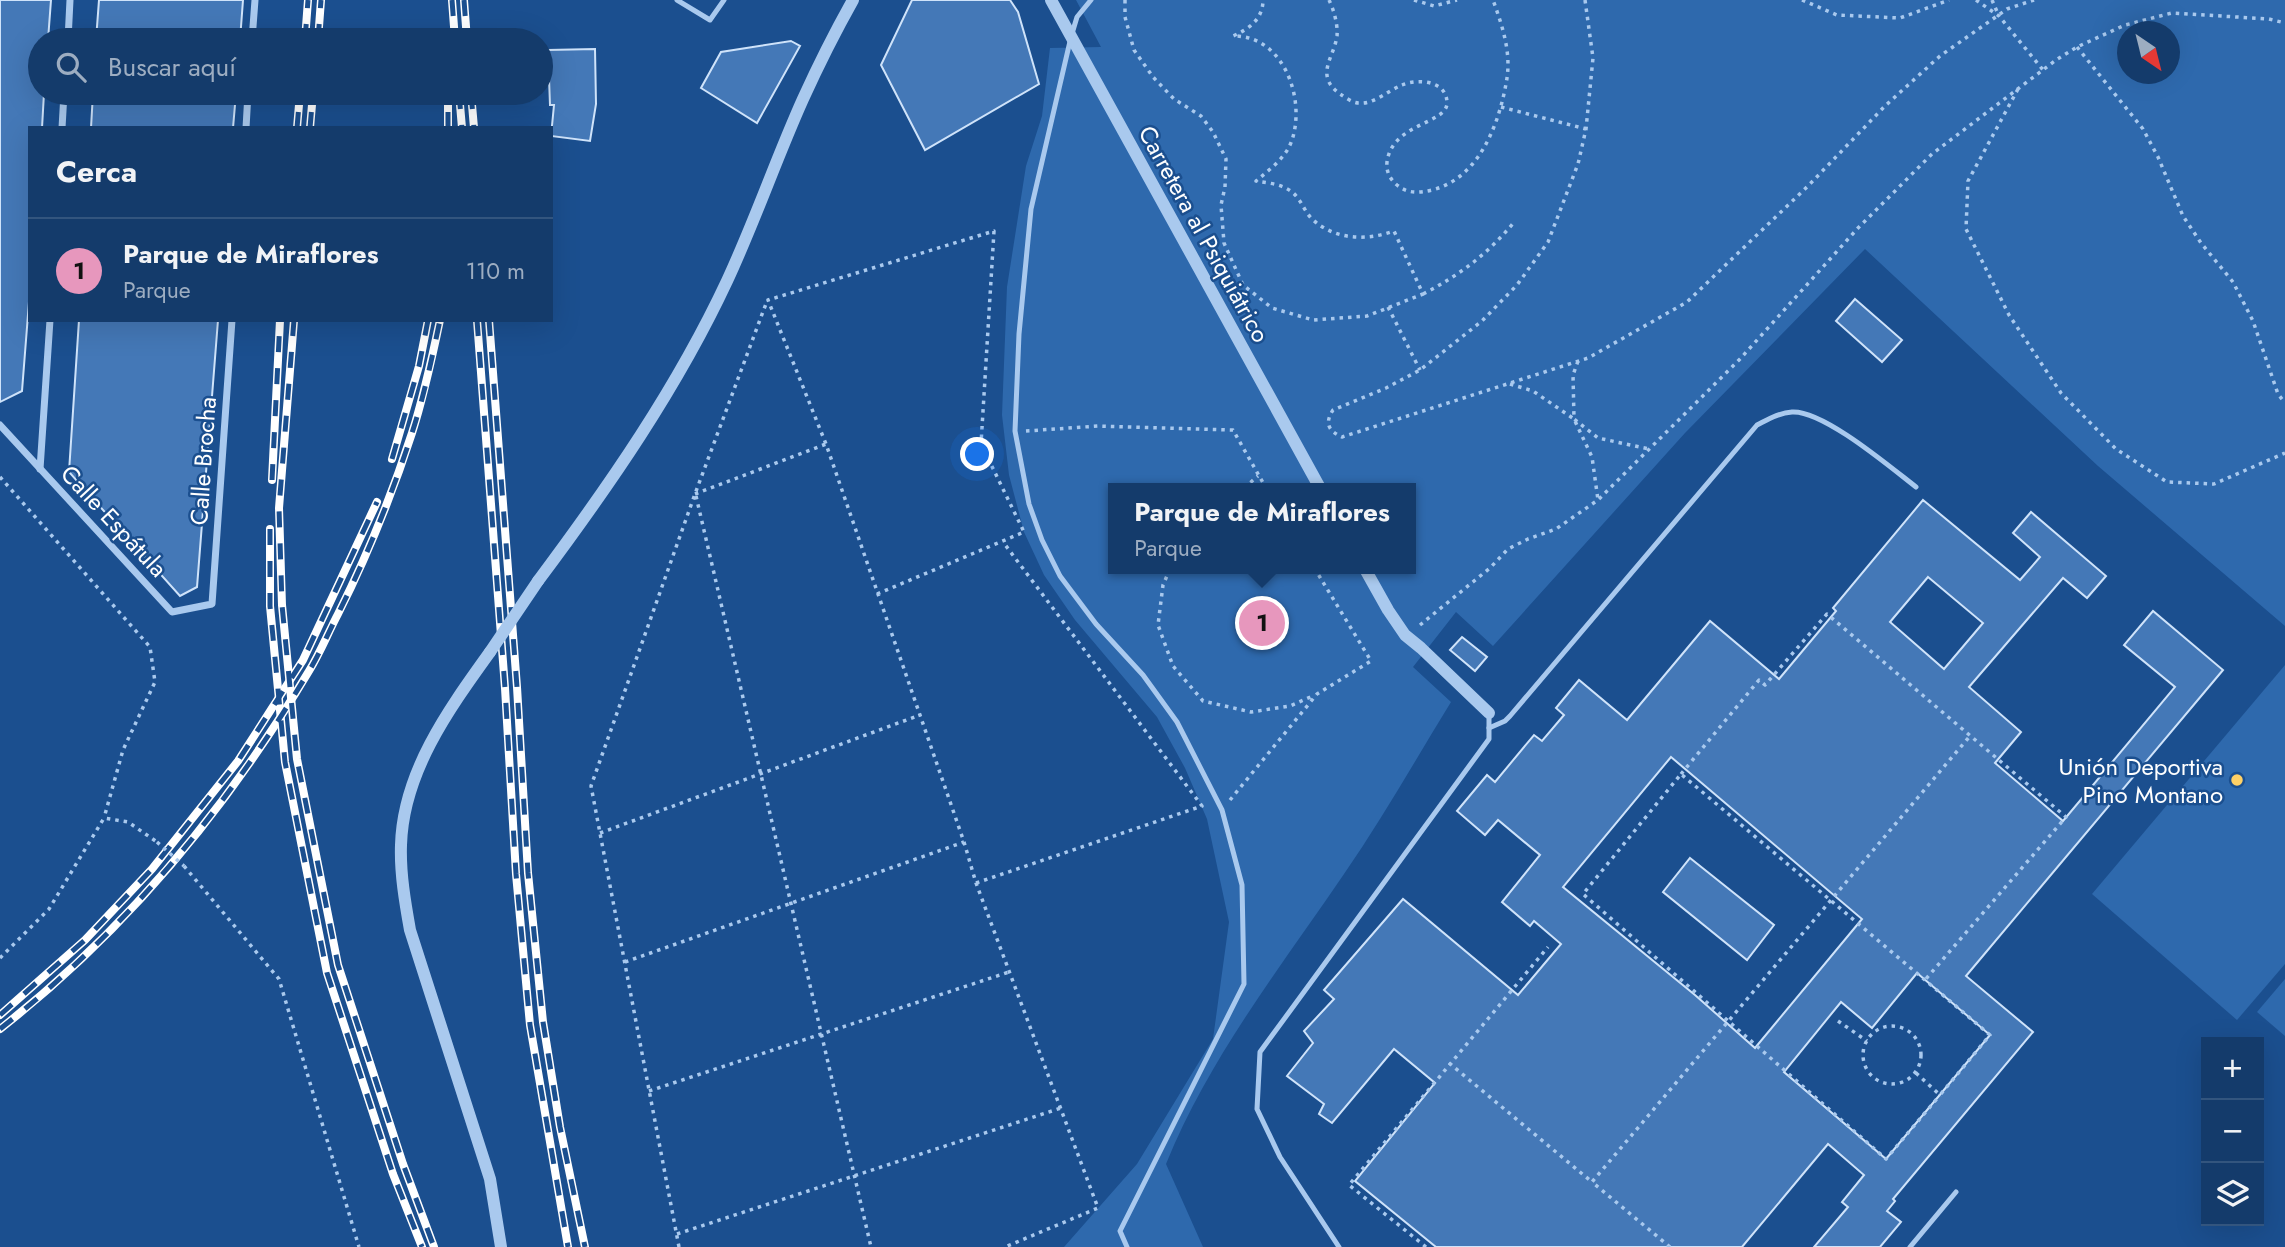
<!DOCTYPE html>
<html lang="es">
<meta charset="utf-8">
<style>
:root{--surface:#143b6b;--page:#214673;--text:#f1f3f6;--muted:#9dadc1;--line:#33557e;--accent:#e797bd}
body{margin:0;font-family:Jost,sans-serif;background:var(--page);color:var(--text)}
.controls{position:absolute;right:21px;bottom:21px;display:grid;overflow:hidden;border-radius:0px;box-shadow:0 7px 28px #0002}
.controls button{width:63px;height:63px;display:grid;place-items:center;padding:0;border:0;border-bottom:2px solid var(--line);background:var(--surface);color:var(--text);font:35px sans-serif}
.compass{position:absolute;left:2117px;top:21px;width:63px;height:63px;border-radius:50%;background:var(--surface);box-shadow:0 7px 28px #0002;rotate:145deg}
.you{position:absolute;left:978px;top:455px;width:24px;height:24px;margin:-18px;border:5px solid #fff;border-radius:50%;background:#1a73e8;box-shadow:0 0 0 10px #1a73e833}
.badge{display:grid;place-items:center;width:46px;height:46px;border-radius:50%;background:var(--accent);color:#111;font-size:23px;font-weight:700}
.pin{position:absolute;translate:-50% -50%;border:4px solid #fff;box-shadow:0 2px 7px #0006}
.popup{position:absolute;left:1108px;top:483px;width:308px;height:91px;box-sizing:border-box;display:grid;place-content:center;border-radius:0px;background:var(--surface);filter:drop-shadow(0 2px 5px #0005);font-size:23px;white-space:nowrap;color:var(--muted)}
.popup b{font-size:26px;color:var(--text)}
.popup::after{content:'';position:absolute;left:50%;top:100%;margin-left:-14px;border:14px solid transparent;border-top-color:var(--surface)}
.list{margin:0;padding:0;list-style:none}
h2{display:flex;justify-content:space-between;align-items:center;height:91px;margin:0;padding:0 28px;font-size:30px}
h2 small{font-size:23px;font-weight:400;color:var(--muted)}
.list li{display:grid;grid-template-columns:46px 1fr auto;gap:21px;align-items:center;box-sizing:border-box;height:105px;padding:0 28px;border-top:2px solid var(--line)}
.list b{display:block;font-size:26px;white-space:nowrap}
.list p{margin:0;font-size:23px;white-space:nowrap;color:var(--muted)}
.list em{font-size:23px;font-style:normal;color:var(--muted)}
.icon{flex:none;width:38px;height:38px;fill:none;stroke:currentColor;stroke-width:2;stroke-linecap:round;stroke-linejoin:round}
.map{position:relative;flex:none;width:2285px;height:1247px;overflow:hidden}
.search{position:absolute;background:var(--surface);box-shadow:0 7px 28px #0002;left:28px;top:28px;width:525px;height:77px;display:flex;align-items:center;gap:18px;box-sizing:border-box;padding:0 24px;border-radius:38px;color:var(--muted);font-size:26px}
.panel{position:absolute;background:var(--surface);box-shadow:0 7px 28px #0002;left:28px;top:126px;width:525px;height:196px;border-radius:0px}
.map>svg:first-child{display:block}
</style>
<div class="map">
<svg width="2285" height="1247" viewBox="0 0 2285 1247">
<rect width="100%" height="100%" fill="#1b4f8f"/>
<g fill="#2e69ad" fill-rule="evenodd">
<path d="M1076 0H2285V626L2098 466 1865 249 1685 433 1493 646 1456 612 1413 667 1451 702C1416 759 1382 819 1344 874 1280 968 1209 1058 1166 1164L1203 1247H1064L1137 1164 1213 1039 1229 922 1207 819 1185 768 1157 717 1075 620 1044 575 1024 532 1009 475 1002 415 1007 287 1026 166 1042 116 1050 48 1101 47ZM2128 32H2170V74H2128ZM1113 488H1411V569H1113Z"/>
<polygon points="2285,665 2285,964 2237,1020 2092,894"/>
<polygon points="2285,979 2285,1036 2257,1012"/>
</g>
<g fill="#4478b7" stroke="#cfe3fa" stroke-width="2" fill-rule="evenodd">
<polygon points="0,0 51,0 48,40 40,40 40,93 44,93 42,128 30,128 30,289 22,391 0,402"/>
<polygon points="99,0 243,0 240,40 96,40"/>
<polygon points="912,0 1010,0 1018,12 1039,84 925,150 881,65"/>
<polygon points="791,41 800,46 757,123 701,88 721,52"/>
<polygon points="595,49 596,104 590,141 551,136 554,105 550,105 548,50"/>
<polygon points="93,93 236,93 233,128 91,128"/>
<polygon points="1855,299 1902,340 1882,362 1836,321"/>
<polygon points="79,320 218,320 197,587 180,596 69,472"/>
<path d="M1923 500 2020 580 2040 557 2013 533 2031 512 2106 576 2087 598 2063 578 1969 687 2021 732 1995 763 2063 821 2175 687 2124 645 2153 611 2223 670 1966 976 2033 1032 1893 1199 1895 1201 1887 1211 1901 1222 1880 1247H1814L1848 1207 1842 1202 1864 1175 1828 1144 1742 1247H1436L1355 1181 1435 1083 1394 1049 1332 1123 1319 1114 1324 1104 1287 1076 1313 1043 1304 1031 1334 999 1324 990 1403 899 1518 995 1561 944 1534 921 1530 926 1502 902 1540 855 1498 820 1485 835 1457 811 1487 775 1495 782 1534 735 1542 741 1564 715 1556 708 1579 680 1627 720 1710 621 1779 679 1836 611 1833 608ZM1928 577 1983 623 1944 669 1890 622ZM1671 757 1862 919 1755 1048 1695 995 1563 887ZM1917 973 1990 1035 1886 1159 1784 1072 1841 1002 1872 1028Z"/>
<polygon points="1462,637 1487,657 1475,671 1450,650"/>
<polygon points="1690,858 1774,925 1747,960 1663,892"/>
</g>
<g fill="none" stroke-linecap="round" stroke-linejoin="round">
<g stroke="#a9c9ee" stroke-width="3.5" stroke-dasharray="3.5 5" stroke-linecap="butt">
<path d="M1125 0V17L1134 50 1153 77 1174 99 1201 116 1213 132 1226 159 1225 187 1221 205 1224 243 1243 285 1272 308 1313 320 1367 316 1423 294 1394 231C1366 241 1335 240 1312 219 1304 211 1301 199 1292 192 1282 184 1268 183 1256 181 1270 169 1286 158 1292 140 1306 98 1283 35 1233 36 1249 29 1263 19 1263 0"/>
<path d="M1329 0C1334 10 1338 25 1337 36 1334 58 1314 75 1340 94 1345 97 1352 103 1359 103 1373 105 1389 90 1402 85 1419 78 1447 81 1447 103 1447 124 1392 123 1387 162 1386 172 1390 179 1397 185 1408 194 1419 193 1432 190 1480 178 1500 122 1507 78 1511 51 1502 25 1493 0"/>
<polyline points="1414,0 1434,6 1457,0"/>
<path d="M1585 0 1593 58 1586 129 1578 164 1548 242 1517 285 1482 321 1420 370 1386 388 1333 410C1324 424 1329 431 1342 437L1588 358 1687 302 1808 186 1885 106 1940 56 2007 9 2034 0"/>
<polyline points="1802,0 1837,15 1900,18 1949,0"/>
<polyline points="1976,0 1999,16 2043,70"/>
<polyline points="1992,0 1998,14"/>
<polyline points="2077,47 2143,129 2158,157 2183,216 2201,243 2233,282 2253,321 2278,394 2285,403"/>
<polyline points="2018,89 1968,181 1966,229 2009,315 2061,393 2116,449 2167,482 2214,484 2285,453"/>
<polyline points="1501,107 1586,129"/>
<path d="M1423 294C1460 275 1489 253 1515 221"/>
<polyline points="1388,307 1420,370"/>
<polyline points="1578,361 1573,375 1574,419 1598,438 1649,449"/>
<polyline points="1510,384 1533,391 1574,419 1592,457 1598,500"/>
<polyline points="1026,431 1098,426 1233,430 1266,488"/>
<polyline points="0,477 150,647 155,682 123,750 104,818"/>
<polyline points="1244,488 1258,476"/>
<polyline points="695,494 826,444"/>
<polyline points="696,496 871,1247"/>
<polyline points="1170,569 1163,585 1158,625 1173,666 1203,701 1251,712 1290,706 1315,695"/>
<polyline points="877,594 1024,532 981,444 994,231 768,300 826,444 964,842 976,883 1098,1208 1005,1247"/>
<polyline points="1420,625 1490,568 1508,549 1528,539 1556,529 1598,500 1740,359 1858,228 1932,154 2056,60 2077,47 2125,25 2172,13 2269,19 2285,23"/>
<polyline points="1681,774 1759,680 1765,685 1827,614 2066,817 1925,980"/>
<polyline points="1230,800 1317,694 1371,661 1315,569"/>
<polyline points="600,833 920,715"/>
<polyline points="184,866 279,979 359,1247"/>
<polyline points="976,883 1202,806 1003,542"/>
<polyline points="0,958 49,909 104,818 128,822 157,842"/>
<polyline points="625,962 964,842"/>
<polyline points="1838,1021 1867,1041"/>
<circle cx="1892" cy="1055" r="29"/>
<polyline points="1449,1063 1592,1182"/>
<polyline points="1916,1073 1940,1095 1990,1035 1681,774 1583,894 1886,1159 1940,1095"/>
<polyline points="649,1091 1009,972"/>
<polyline points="677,1234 1061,1108"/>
<polyline points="679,1247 591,786 695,494 767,301"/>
<polyline points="1426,1247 1349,1185 1548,947"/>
<polyline points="1670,1247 1592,1182 1970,736"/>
</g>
<g stroke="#a9c9ee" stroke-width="5">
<polyline points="677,0 710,20 724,0"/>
<polyline points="1091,0 1077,17 1071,37 1031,209 1019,334 1015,431 1029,504 1042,540 1060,576 1096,624 1143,675 1177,722 1222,810 1242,885 1244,984 1120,1231 1127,1247"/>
<path d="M1489 728 1505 721 1510 716 1757 425C1769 419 1779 413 1792 412 1823 410 1890 467 1916 487"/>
<polyline points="1339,1247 1280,1157 1257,1109 1260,1052 1489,739 1489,713"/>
<polyline points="1910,1247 1956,1192"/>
</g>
<g stroke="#a9c9ee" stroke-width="7">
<polyline points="68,40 70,0"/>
<polyline points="252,40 255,0"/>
<polyline points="62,128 64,93"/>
<polyline points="246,128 248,93"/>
<polyline points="0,425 172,612 212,604 232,320"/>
<polyline points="40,469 50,320"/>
</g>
<g stroke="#a9c9ee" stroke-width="12">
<polyline points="1051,0 1320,488"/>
<polyline points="1365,569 1388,610 1405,635 1421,648 1489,713"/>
<path d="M538 581C609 486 677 388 727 281 755 221 776 159 803 99 818 66 835 32 853 0"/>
<path d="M490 652C449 709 403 772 401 845 400 873 405 902 410 930L490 1179 501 1247"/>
</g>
<defs>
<g id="rail">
<polyline points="452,0 455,40"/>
<polyline points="464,0 467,40"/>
<polyline points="305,40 308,0"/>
<polyline points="318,40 321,0"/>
<polyline points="459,93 462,128"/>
<polyline points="471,93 474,128"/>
<polyline points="297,128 300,93"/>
<polyline points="310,128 313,93"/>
<polyline points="448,128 448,93"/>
<polyline points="294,320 279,508 282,605 297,759 338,965 403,1164 434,1247"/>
<polyline points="477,320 505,688 516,874 530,1025 568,1247"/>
<polyline points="489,320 517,687 528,873 543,1022 560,1127 585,1247"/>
<polyline points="392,459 419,366 428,320"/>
<polyline points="272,480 280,320"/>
<polyline points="270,529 270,606 285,762 327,973 393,1174 422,1247"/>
<polyline points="0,1015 85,940 152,869 238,761 303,660 377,502"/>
<path d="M0 1029C125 931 228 807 309 671 320 653 328 633 338 614 367 556 392 495 412 433 424 396 432 358 440 320"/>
</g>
</defs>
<use href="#rail" stroke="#fff" stroke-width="8"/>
<use href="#rail" stroke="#1b4f8f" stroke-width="5" stroke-dasharray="16" stroke-linecap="butt"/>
<polyline stroke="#a9c9ee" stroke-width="3.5" stroke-dasharray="3.5 5" stroke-linecap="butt" points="157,842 184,866"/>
<polyline stroke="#a9c9ee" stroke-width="12" points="490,652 538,581"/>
</g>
<circle fill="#ffd166" stroke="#1b4f8f" stroke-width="2.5" cx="2237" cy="780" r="7"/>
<g text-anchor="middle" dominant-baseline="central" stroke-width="5" stroke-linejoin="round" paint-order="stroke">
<g font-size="24" fill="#fff" stroke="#1b4f8f">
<text transform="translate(1204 234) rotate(61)">Carretera al Psiquiátrico</text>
<text transform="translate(203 461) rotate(-86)">Calle Brocha</text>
<text transform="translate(114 521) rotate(47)">Calle Espátula</text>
</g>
<g font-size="24" fill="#fff" stroke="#1b4f8f" text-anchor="end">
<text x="2223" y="766">Unión Deportiva<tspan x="2223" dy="28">Pino Montano</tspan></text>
</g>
</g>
</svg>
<div class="controls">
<button>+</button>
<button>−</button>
<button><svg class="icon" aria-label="layers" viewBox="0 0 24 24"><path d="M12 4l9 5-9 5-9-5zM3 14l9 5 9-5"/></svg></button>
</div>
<svg class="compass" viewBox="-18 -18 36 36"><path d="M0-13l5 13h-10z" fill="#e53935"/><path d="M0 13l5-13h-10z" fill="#9dadc1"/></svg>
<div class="you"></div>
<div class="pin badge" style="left:1262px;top:623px">1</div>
<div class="popup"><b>Parque de Miraflores</b>Parque</div>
<div class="search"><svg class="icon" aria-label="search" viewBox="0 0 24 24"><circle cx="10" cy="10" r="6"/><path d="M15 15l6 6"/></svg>Buscar aquí</div>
<section class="panel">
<h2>Cerca<small></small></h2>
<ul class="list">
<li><span class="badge">1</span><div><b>Parque de Miraflores</b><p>Parque</p></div><em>110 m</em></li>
</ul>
</section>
</div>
